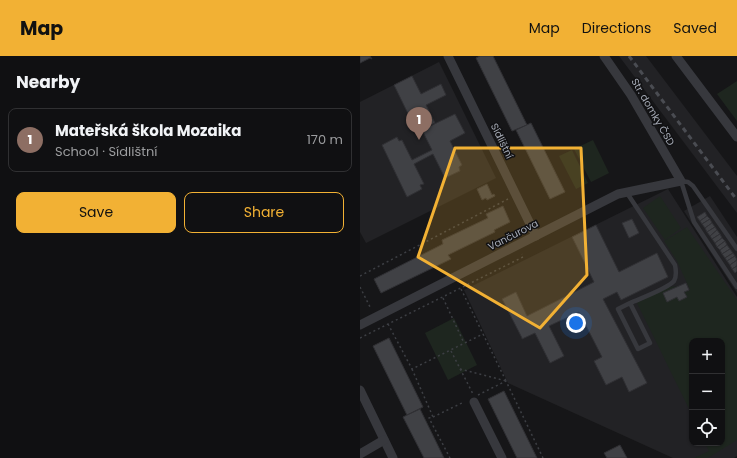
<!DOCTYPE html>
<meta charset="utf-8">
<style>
:root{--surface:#101012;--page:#1e1e20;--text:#f1f3f6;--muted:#9c9d9f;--line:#303032;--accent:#f2b134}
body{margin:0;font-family:Poppins,sans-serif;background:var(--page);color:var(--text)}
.controls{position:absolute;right:12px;bottom:12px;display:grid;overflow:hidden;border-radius:8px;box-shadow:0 1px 3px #0004}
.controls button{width:36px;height:36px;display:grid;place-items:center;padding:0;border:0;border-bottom:1px solid var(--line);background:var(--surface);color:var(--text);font:20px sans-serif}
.you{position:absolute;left:216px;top:267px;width:14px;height:14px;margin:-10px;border:3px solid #fff;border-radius:50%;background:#1a73e8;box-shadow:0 0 0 6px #1a73e833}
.badge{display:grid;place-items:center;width:26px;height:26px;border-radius:50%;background:var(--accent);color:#fff;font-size:13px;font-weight:700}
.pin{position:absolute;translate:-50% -33px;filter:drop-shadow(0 1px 2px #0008)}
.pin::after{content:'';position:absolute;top:21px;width:14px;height:12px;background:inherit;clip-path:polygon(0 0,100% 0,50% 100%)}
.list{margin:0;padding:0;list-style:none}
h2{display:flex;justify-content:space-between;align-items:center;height:52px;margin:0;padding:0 16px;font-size:17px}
h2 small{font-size:13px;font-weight:400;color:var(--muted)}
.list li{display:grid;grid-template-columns:26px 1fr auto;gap:12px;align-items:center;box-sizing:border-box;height:64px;margin:0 8px 8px;padding:0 8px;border:1px solid var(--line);border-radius:8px}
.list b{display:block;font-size:15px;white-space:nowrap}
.list p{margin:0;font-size:13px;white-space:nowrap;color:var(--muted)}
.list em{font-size:13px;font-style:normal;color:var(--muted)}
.actions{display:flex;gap:8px;padding:12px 16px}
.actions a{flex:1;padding:9px 0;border:1px solid var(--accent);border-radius:8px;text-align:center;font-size:14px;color:var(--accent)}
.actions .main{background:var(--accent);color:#111}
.icon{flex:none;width:22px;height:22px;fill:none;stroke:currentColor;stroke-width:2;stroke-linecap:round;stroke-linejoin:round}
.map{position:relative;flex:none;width:377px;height:402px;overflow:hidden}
header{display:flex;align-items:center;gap:24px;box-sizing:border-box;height:56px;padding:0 20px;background:var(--accent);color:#111}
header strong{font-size:19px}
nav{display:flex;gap:22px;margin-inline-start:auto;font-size:14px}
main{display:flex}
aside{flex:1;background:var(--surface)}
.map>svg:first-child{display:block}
</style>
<header>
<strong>Map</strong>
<nav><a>Map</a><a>Directions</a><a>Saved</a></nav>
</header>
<main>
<aside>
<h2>Nearby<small></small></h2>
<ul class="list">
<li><span class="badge" style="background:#8d6e63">1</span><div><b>Mateřská škola Mozaika</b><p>School · Sídlištní</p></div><em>170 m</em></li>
</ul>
<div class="actions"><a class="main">Save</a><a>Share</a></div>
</aside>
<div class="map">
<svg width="377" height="402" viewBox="0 0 377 402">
<rect width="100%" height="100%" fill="#161618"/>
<g fill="#222225" fill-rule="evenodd">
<polygon points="259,0 286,0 377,120 377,157"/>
<polygon points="79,6 136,122 6,187 0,176 0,46"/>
<path d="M308 133 377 241V400L374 402H313L148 327 104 234ZM332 285H362V387H332Z"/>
<polygon points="350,140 377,181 377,237 324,155"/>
</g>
<g fill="#1e261f">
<polygon points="377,25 377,65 357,38"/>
<polygon points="233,84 249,117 231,126 214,93"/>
<polygon points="212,94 228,127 216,133 199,100"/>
<polygon points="300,140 321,172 305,184 283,152"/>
<polygon points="327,171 377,244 377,384 348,402 334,402 349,395 345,387 362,387 362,285 332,285 332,359 277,247 309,231 319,230 303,237 307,245 317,241 319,245 327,241 324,236 330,234 317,205 304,185"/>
<polygon points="94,262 117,309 88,324 65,277"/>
</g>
<g fill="#404145" stroke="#303034">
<polygon points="0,0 10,0 12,3 10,2 0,7"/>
<polygon points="120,0 133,0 167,69 152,75 116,2"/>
<polygon points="52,20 61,38 81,28 86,39 66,49 75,67 57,76 34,29"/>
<polygon points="95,58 105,77 90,85 102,109 99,111 100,115 85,122 73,98 69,100 54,108 64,128 60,129 62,133 47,141 22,89 37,81 39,85 42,84 52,104 72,94 62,74"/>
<polygon points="171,67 205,136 190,143 156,74"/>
<polygon points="127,128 132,139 134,138 135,140 127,144 126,142 122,144 117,133"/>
<polygon points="143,150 150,166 134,174 135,176 88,199 91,203 21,237 14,223 83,188 82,184 128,162 126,158"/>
<polygon points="345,156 347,160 340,165 337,161"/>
<polygon points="347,160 350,163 342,168 340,165"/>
<polygon points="272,163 279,177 269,182 262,167"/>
<polygon points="350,163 352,167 345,172 342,168"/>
<polygon points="352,167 355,171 347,176 345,172"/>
<polygon points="236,169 259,216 297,197 308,221 261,244 257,236 243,243 287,327 269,336 262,321 246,329 234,305 242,301 219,256 189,270 204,300 190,307 175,277 162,283 162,282 142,243 156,236 167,260 234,226 212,181"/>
<polygon points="355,171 357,174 350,180 347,176"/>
<polygon points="357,174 360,178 352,183 350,180"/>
<polygon points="360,178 362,182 355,187 352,183"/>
<polygon points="362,182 365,185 357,191 355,187"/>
<polygon points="365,185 367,189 360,194 357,191"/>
<polygon points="367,189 370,193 362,198 360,194"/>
<polygon points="370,193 373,197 365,202 362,198"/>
<polygon points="373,197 375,200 367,205 365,202"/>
<polygon points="375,200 377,204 370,209 367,205"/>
<polygon points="377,204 377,210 372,213 370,209"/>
<polygon points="377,210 377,215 375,217 372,213"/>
<polygon points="326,227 329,234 324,236 327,241 319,245 317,241 307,246 303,237"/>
<polygon points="29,282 63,351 47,359 13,290"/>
<polygon points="144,335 177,402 157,402 128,343"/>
<polygon points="60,353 84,402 64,402 43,361"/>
<polygon points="260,389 267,402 247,402 244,397"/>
</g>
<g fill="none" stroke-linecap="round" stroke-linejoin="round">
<g stroke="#3d3f44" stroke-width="1.5" stroke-dasharray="2 3" stroke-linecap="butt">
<polyline points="0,220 148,143"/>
<polyline points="0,231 11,253"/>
<polyline points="101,233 146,325"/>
<polyline points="83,242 104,287"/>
<polyline points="28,268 52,313 123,278"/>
<polyline points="0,282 163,201 162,198"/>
<polyline points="91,295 113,338"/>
<polyline points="52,313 73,361 69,362 90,402"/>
<polyline points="100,313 146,325"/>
<polyline points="118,339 146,325 183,402"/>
<polyline points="73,361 104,346"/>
</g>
<g stroke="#37383d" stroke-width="4.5">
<path d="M267 137 315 209C316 214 317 220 314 225 307 233 281 242 270 247L290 287 278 293 258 253 270 247"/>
<polyline points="377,193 333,130 328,126 321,125 334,166 377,231"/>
</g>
<g stroke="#37383d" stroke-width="9">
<polyline points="88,0 176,180"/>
<polyline points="316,0 377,81"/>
<polyline points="0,269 258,138 321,125 271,39 244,0"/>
<polyline points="0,334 33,402"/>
<polyline points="114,346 142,402"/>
<polyline points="0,398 24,384"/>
</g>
<polyline stroke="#4a4c52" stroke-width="3" stroke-dasharray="5 4" stroke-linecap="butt" points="269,0 377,144"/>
</g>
<path fill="#f2b134" fill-opacity="0.2" stroke="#f2b134" stroke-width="3" stroke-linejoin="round" d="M95 92H221L227 219 180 272 58 201Z"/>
<g text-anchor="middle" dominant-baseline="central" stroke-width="3" stroke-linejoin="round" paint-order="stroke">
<g font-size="10" fill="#a8adb8" stroke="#111113">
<text transform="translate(293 56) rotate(60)">Str. domky ČSD</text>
<text transform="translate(142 85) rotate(64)">Sídlištní</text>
<text transform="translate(153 179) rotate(-27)">Vančurova</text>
</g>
</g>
</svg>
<div class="controls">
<button>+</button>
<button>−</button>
<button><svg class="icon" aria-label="locate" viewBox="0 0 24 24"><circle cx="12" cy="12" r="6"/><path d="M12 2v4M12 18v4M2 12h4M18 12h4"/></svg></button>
</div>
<div class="you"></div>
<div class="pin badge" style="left:59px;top:84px;background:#8d6e63">1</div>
</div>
</main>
